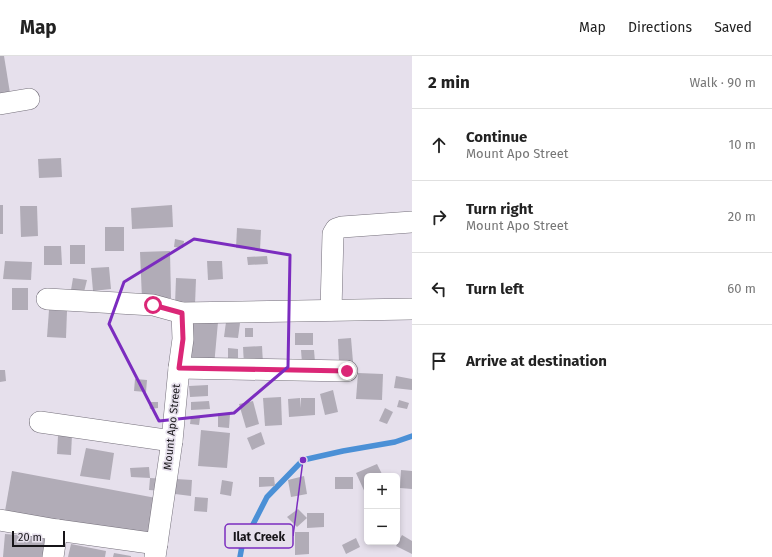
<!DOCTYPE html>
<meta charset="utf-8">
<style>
:root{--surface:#fff;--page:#f6f6f6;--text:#222;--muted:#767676;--line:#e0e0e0}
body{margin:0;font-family:"Fira Sans",sans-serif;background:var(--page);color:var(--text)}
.controls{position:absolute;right:12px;bottom:12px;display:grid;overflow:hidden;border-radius:6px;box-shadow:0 2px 6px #0003}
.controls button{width:36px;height:36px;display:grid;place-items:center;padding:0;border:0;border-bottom:1px solid var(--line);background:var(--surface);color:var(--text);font:20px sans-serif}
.scale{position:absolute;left:12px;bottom:10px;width:53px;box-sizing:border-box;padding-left:4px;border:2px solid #171519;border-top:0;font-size:11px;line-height:14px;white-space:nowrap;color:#171519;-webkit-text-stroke:3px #e6e0ec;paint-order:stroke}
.stop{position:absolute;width:12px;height:12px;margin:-9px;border:3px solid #db2777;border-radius:50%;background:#fff}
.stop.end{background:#db2777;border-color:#fff;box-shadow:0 1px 4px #0008}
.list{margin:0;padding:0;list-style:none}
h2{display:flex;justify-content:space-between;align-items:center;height:52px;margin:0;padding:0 16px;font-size:17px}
h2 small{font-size:13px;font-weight:400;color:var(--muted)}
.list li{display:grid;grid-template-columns:26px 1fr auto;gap:12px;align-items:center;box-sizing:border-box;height:72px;padding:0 16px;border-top:1px solid var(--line)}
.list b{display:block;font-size:15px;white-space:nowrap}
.list p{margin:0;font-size:13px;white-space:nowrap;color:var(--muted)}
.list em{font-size:13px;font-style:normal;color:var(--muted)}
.icon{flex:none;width:22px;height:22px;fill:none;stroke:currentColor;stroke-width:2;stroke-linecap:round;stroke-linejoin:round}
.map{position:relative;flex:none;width:412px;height:501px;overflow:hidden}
header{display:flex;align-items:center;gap:24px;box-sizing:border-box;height:56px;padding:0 20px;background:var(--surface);border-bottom:1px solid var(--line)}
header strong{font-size:19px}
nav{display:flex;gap:22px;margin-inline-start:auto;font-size:14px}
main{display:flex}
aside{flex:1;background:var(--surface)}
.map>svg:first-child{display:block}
</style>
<header>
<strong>Map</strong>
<nav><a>Map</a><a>Directions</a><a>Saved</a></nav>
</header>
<main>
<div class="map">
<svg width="412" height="501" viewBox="0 0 412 501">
<rect width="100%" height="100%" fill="#e6e0ec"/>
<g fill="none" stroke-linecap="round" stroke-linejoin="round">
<polyline stroke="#4b90d6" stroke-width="5.5" points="240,501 242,490 267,441 303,404 343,395 395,386 412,380"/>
</g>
<g fill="#b1acb7">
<polygon points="0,0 4,0 10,37 0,38"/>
<polygon points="61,102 62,121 39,122 38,103"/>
<rect x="0" y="149" width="3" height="29"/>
<polygon points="172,149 173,171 132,173 131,152"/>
<polygon points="20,150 37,150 38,180 21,181"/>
<rect x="105" y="171" width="19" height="24"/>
<polygon points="237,172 261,174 260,194 236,192"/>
<polygon points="175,183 184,185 183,192 174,191"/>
<rect x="70" y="189" width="15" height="19"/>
<polygon points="44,190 61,190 62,209 44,209"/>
<polygon points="170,195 171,242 142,243 140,196"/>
<polygon points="267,200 268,208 248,209 247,201"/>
<polygon points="5,205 32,206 31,224 3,223"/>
<polygon points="207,205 222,205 223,223 208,224"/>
<polygon points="109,211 111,233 93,235 91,212"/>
<polygon points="73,222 87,224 84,236 71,234"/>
<polygon points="176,222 196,223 195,249 175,248"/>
<rect x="12" y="232" width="16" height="22"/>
<polygon points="49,254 67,255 66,282 47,281"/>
<polygon points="192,264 218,266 214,310 189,309"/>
<polygon points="226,266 240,267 238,282 224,281"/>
<rect x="245" y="272" width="8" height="9"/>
<rect x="295" y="277" width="18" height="12"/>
<polygon points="351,282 353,306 339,306 338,283"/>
<polygon points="262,290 263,308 244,309 243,291"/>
<polygon points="228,292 238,293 238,302 228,302"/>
<polygon points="301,294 314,294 315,306 302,307"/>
<polygon points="0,314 5,314 6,325 0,326"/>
<polygon points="358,317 383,318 382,344 356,343"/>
<polygon points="396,320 412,323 412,334 394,332"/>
<polygon points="135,323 147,324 146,336 134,335"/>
<polygon points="208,329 208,340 190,341 189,330"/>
<polygon points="333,334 338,356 325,359 320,338"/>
<polygon points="281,341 282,369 265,370 263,342"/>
<polygon points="300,342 301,352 301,342 315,342 315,359 289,361 288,343"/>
<polygon points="399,344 409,347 407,353 397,351"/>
<polygon points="209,345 210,353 191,354 191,346"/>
<polygon points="253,345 259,368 246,372 239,348"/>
<polygon points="149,346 158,346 158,352 150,353"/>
<polygon points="385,352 393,356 387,368 379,365"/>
<polygon points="218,357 230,358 229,372 218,371"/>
<polygon points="191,360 200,362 199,369 190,368"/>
<polygon points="201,374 230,377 227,412 198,410"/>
<polygon points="261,376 265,388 252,394 247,382"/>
<polygon points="72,379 71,399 57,398 58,380"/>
<polygon points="86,392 114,397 110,424 80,420"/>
<polygon points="377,408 383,420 367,420 367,441 356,417"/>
<polygon points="149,411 150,422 131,421 130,412"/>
<polygon points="401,414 412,415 412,433 400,432"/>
<polygon points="12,415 156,442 148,482 5,455"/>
<polygon points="304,420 307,438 291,441 288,424"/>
<polygon points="259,421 274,421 275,430 259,431"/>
<rect x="335" y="421" width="18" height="12"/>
<polygon points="150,422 165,423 163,435 149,434"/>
<polygon points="176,423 192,424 191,440 175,438"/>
<polygon points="222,424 233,426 231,440 220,438"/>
<polygon points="195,441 208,442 207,456 194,455"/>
<polygon points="298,453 307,462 297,471 287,461"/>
<polygon points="307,457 324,457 324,471 307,472"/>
<polygon points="295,476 309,476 309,498 295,499"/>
<polygon points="5,478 45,481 43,501 3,501"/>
<polygon points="402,479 412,485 412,498 396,490"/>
<polygon points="356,482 360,491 346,498 342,489"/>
<polygon points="71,488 106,495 105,501 68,501"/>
<polygon points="114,497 131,500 131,501 113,501"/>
</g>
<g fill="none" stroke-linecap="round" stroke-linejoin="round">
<defs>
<g id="street">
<polyline points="0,48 29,43"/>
<polyline points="47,243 153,249 182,257 183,283 179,312 172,385 155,501"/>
<polyline points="331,254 333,178 336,173 342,171 412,166"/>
<polyline points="182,257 412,253"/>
<polyline points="179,312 347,315"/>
<polyline points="40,366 172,385"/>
<polyline points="0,464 57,474 157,488"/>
<polyline points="53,501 57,474"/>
</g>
</defs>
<use href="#street" stroke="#75707b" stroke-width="22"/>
<use href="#street" stroke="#fff" stroke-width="21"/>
</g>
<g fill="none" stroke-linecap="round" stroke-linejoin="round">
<polyline stroke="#db2777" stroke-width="5" points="153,249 182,257 183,283 179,312 347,315"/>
</g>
<path fill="none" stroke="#7b2cbf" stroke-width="3" stroke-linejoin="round" d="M194 183 290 199 288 311 234 357 159 365 109 268 124 226Z"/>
<g text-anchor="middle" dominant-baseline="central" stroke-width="3.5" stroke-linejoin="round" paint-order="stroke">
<g font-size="11" fill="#171519" stroke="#e6e0ec">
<text transform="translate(172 371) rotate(-84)">Mount Apo Street</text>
</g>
</g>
<path fill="none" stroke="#7b2cbf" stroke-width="1.5" d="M303 404L293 480"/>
<circle fill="#7b2cbf" stroke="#e6e0ec" stroke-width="1.5" cx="303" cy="404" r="4"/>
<rect fill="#e6e0ec" stroke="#7b2cbf" stroke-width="1.5" x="225" y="468" width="68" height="24" rx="4"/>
<g font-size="12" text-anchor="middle" font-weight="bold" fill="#171519">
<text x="259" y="485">Ilat Creek</text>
</g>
</svg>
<div class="controls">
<button>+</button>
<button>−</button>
</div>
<div class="scale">20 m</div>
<div class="stop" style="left:153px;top:249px"></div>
<div class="stop end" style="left:347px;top:315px"></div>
</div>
<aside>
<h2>2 min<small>Walk · 90 m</small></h2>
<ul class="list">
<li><svg class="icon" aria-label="ahead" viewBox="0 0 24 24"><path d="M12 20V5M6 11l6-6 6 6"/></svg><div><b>Continue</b><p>Mount Apo Street</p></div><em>10 m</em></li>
<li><svg class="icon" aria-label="right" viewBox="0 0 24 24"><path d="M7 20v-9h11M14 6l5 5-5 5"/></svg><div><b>Turn right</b><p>Mount Apo Street</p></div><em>20 m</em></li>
<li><svg class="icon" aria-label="left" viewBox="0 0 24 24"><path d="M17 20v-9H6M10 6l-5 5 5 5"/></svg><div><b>Turn left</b></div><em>60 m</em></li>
<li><svg class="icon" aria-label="arrive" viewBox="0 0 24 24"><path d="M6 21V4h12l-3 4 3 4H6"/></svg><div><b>Arrive at destination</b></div></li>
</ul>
</aside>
</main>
